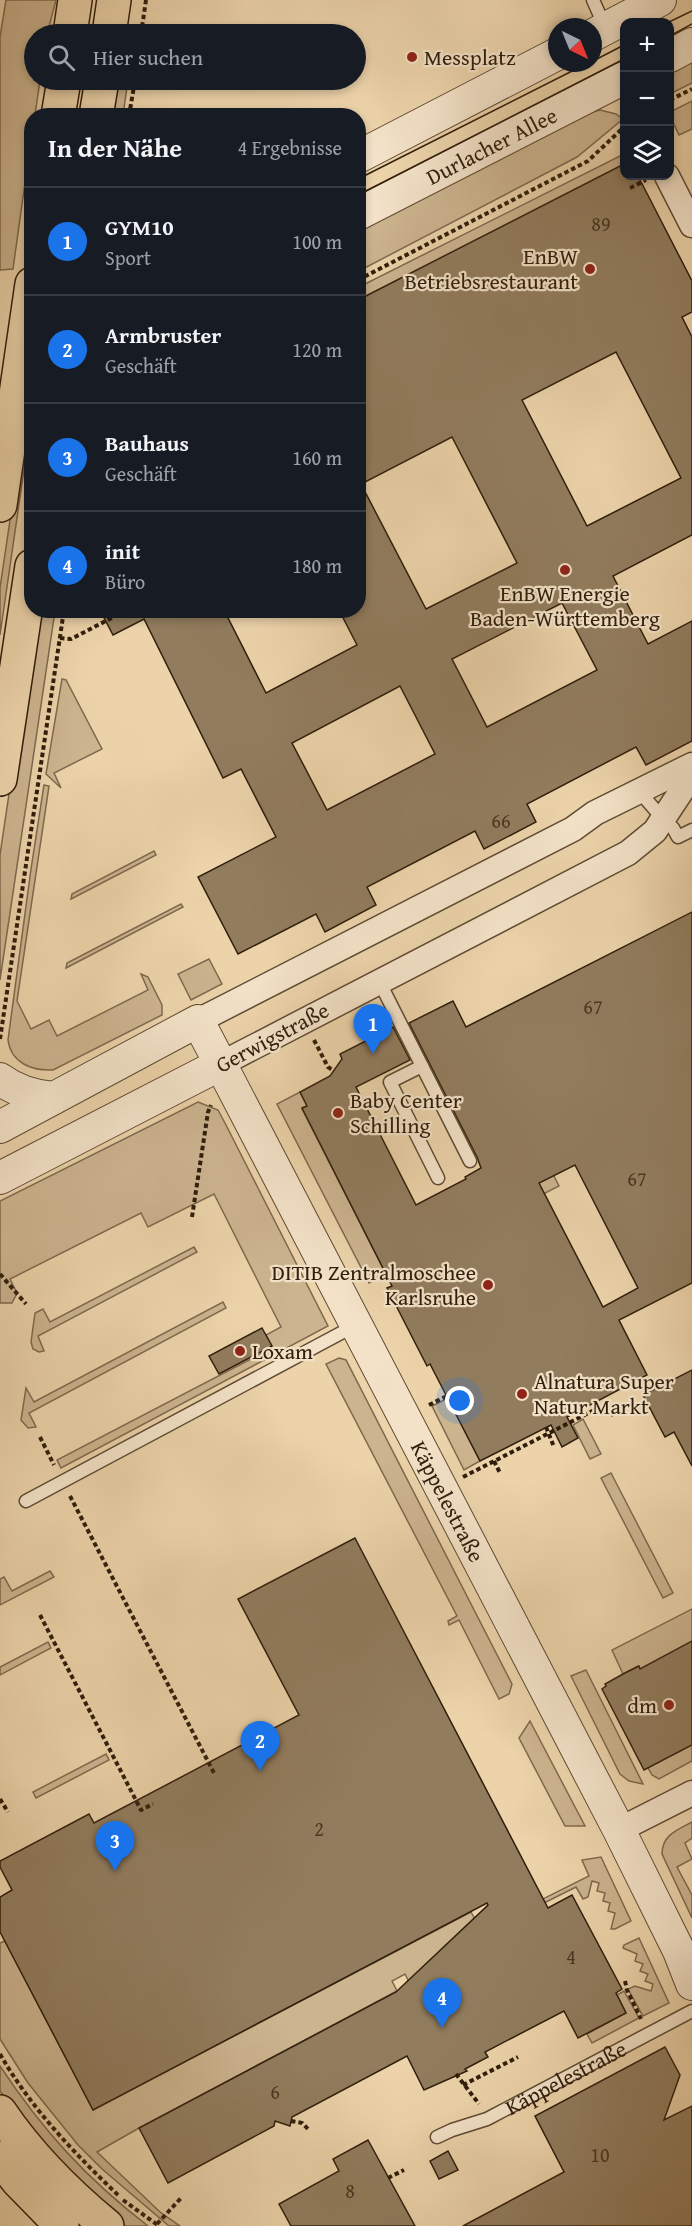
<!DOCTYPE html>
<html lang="de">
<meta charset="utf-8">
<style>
:root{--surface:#171b24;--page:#242831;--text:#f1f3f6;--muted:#9ea1a6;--line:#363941;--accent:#1a73e8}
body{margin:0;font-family:"Gentium Book Plus",serif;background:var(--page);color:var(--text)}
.controls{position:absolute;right:18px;top:18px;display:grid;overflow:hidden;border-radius:12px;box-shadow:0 3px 9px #0003}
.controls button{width:54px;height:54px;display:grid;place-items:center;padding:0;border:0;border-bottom:2px solid var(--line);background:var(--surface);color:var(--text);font:30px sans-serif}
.compass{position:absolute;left:548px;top:18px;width:54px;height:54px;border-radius:50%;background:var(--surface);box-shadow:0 3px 9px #0003;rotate:137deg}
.you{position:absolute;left:460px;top:1401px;width:21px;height:21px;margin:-15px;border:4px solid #fff;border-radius:50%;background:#1a73e8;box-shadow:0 0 0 9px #1a73e833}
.badge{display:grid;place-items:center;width:39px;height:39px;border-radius:50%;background:var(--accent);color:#fff;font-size:20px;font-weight:700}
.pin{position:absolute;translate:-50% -50px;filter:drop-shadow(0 2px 3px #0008)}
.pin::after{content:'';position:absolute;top:32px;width:21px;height:18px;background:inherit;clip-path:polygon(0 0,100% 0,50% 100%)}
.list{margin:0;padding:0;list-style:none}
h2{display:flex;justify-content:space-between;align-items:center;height:78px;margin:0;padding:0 24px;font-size:26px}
h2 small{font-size:20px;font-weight:400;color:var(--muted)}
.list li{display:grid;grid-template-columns:39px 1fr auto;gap:18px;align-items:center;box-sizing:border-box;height:108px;padding:0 24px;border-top:2px solid var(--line)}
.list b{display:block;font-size:22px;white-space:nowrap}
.list p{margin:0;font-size:20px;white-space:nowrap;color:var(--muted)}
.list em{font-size:20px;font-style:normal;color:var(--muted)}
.icon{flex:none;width:33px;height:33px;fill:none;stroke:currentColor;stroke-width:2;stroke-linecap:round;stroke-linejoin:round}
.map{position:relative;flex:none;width:692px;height:2226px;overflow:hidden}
.search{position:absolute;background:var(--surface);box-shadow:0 3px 9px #0003;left:24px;top:24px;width:342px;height:66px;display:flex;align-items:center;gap:15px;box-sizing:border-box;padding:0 21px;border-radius:33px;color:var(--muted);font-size:22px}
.panel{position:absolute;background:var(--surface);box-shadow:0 3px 9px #0003;left:24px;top:108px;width:342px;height:510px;border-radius:24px}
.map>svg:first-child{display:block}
</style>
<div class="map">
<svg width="692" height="2226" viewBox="0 0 692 2226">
<rect width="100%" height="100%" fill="#ecd3aa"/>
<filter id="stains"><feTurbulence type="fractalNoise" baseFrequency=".00333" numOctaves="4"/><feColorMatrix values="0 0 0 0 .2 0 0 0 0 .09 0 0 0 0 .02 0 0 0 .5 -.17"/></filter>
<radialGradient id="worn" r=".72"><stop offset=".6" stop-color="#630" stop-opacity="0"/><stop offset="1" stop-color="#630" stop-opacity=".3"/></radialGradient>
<g fill="#ccb48f" stroke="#7e694d" stroke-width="1.5">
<polygon points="6,0 56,0 47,34 34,34 34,80 40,80 35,115 32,116 31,140 13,269 0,270 0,37"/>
<polygon points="692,59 692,83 670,94 670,70"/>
<polygon points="114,80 128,80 123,115 108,116"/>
<polygon points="692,101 692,129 679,135 670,116 670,112"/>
<polygon points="600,110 616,114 623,119 577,157 359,271 359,229 589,113"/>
<polygon points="624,154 624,167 359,302 359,287"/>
<polygon points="26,456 0,635 0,588 19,459"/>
<polygon points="36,611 55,611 0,980 0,855"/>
<polygon points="62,679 66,680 102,749 54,773 61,788 46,774"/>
<path d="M44 785 49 786 17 1001 31 1029 49 1020 57 1036 148 990 141 974 148 977 162 1005V1015L53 1070C32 1071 11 1063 8 1040L31 869Z"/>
<polygon points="154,851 156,855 71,899 72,894"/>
<polygon points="181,904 183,907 66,968 67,963"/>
<polygon points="209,959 222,984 191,1000 178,974"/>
<polygon points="487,1046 559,1186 369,1283 277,1104 300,1092 307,1106 302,1109 383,1268 544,1180"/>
<polygon points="198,1102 218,1110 226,1125 328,1326 61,1468 57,1460 272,1348 266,1335 281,1327 214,1194 148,1227 141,1213 10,1279 17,1293 12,1303 0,1303 0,1201"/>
<polygon points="194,1247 197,1252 38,1336 44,1351 39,1352 33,1349 31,1342 35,1313 43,1309 50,1322"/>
<polygon points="223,1302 226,1308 29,1413 36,1427 28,1428 21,1420 26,1388 34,1402"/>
<polygon points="339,1358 346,1360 512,1684 509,1694 499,1699 459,1620 449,1625 448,1621 457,1616 326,1364"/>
<polygon points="448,1398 480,1461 464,1470 432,1406"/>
<polygon points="583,1419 601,1454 590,1459 573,1425"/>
<polygon points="611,1473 673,1593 663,1598 601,1478"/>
<polygon points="50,1571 54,1577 0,1605 0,1579 4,1577 12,1591"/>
<polygon points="692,1609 692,1647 642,1673 638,1666 623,1674 612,1650"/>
<polygon points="48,1642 51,1648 0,1675 0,1667"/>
<polygon points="586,1670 643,1784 629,1781 620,1774 571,1676"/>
<polygon points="530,1721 585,1826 565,1826 519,1738"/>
<polygon points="692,1740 692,1761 659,1779 652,1775 646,1764"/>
<polygon points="106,1754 109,1760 36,1798 33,1792"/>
<path d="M692 1822V1838L685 1843 692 1859 677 1867 692 1895V1918L662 1854C662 1835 677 1830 692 1822Z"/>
<polygon points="601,1857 631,1921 615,1929 611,1929 615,1913 608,1911 610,1903 603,1901 605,1893 597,1891 599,1883 592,1881 588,1897 583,1899 576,1887 544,1903 410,1984 405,1974 392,1981 397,1991 139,2128 97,2152 160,2212 180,2226 169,2226 102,2169 78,2145 28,2083 0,2039 0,1943 5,1941 93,2110 471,1912 481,1930 589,1876 582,1860"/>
<polygon points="639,1938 669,2003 643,2016 628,1989 635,1986 651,1991 653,1984 645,1981 648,1974 640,1971 643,1964 635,1961 637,1954 623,1948 624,1945"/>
<polygon points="624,1991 639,2018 592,2043 587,2034 626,2013 617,1995"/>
<path d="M0 2066C42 2130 87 2179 148 2226H125L26 2128 0 2091Z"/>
</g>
<g fill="#917c5e" stroke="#2f1e0b" stroke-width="1.5" fill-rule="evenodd">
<path d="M624 164V176H638L692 281V312L682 317 692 337V535L613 576 648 644 692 621V741L646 765 636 747 527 804 536 822 484 849 475 831 367 887 376 905 325 932 316 914 238 954 198 877 276 837 241 769 223 778 144 619 113 635 100 610H224L266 693 357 645 339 610H358V300ZM616 352 681 478 587 526 522 400ZM452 437 517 563 426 609 361 484ZM562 603 597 670 487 727 452 659ZM400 686 435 754 327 810 292 743Z"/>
<path d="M692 912V1283L619 1320 647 1375 567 1417 578 1438 562 1447 551 1425 480 1461 430 1364 427 1366 387 1288 392 1286 302 1108 307 1106 300 1092 330 1076 342 1059 340 1054 393 1027 410 1060 356 1087 416 1205 466 1179 465 1177 481 1168 477 1157 409 1023 453 1001 466 1027ZM575 1165 638 1288 603 1307 539 1183Z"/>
<polygon points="262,1328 272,1346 219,1374 209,1356"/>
<polygon points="692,1370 692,1466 674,1432 665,1437 643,1395"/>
<polygon points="355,1538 548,1908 572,1895 622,1989 616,1993 626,2013 578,2038 564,2011 485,2052 488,2057 465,2069 467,2071 424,2090 407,2056 292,2117 290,2126 275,2121 274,2126 168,2183 139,2128 396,1992 488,1905 487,1903 93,2110 0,1932 0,1897 12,1890 0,1867 0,1861 89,1814 94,1823 299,1715 238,1599"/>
<polygon points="692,1641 692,1745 644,1770 602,1689 606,1686 605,1684 623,1674 639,1666 640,1669"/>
<polygon points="665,2047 680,2075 664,2120 692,2106 692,2226 463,2226 564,2172 535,2116"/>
<polygon points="368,2140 415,2226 291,2226 279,2204 339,2171 333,2159"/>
<polygon points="448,2151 458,2170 439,2179 430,2161"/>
</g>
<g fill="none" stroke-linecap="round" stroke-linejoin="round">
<defs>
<g id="service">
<polyline points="593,0 605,27"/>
<polyline points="639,791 663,819 673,828 678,837 692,830"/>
<polyline points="379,981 470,1161"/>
<polyline points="422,1066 390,1082 438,1178"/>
<polyline points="26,1501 356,1325"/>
<path id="s1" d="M437 2137 452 2130 487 2119 692 2011"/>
</g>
<g id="minor">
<polyline points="667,176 692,225"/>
<polyline points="198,1021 573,829 595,813 692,765"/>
<polyline points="221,1064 628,853 655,831 692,775"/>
<polyline points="619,1830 692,1793"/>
</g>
<g id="tertiary">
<polyline points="593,35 660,0"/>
<polyline points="670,56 692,44"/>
<polyline points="358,157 557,54"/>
<path id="s2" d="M358 214 624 78"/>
<path d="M0 1079C16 1091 33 1096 53 1098"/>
<path id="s3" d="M0 1127 198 1021 619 1830 679 1951 692 1984"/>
<polyline points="0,1178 221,1064"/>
</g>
<g id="primary">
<polyline points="70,34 75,0"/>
<polyline points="109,34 114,0"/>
<polyline points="58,116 64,80"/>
<polyline points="96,116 102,80"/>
<polyline points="0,505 32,284"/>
<polyline points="0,779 32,566"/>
<path d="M0 2112C29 2155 67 2193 107 2226"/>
<polyline points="0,2158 18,2181 62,2226"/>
</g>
</defs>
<use href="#service" stroke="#5e4b33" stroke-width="15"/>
<use href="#minor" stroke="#5e4b33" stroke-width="27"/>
<use href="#tertiary" stroke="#5e4b33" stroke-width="34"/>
<use href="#primary" stroke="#2f1e0b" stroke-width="36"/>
<g stroke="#2f1e0b" stroke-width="4" stroke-dasharray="4.5 3" stroke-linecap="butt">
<polyline points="141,34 146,0"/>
<polyline points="670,100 692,89"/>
<polyline points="129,116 135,80"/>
<polyline points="630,188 646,180"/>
<polyline points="358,280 588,161 624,127"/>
<polyline points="60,638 71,639 127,610"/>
<polyline points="0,1039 64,610"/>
<polyline points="314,1040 328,1067 334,1071"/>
<polyline points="192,1217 208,1112 211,1105"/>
<polyline points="0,1274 26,1304"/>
<polyline points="429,1405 447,1396"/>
<polyline points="546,1427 554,1447"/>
<polyline points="40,1437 54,1465"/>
<polyline points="494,1461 500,1473"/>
<polyline points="463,1477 608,1403 614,1417"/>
<polyline points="70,1496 214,1773 212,1774"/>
<polyline points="40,1615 141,1810 153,1804"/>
<polyline points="0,1799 8,1812"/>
<polyline points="625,1981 627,1990 641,2019"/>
<path d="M0 2054C30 2107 74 2153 118 2195"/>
<polyline points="456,2074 479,2104"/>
<polyline points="463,2085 518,2057"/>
<polyline points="291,2121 302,2123 308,2129"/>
<polyline points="388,2178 404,2170"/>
<polyline points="123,2200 159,2226"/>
<polyline points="157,2224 182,2197"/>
</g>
<use href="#service" stroke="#f3e2c8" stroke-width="12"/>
<use href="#minor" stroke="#f3e2c8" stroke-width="24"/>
<use href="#tertiary" stroke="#f3e2c8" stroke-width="32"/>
<use href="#primary" stroke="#ecd3aa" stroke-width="33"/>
<g stroke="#2f1e0b" stroke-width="1.5">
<polyline points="669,22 692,11"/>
<polyline points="670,36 692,24"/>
<polyline points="593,61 624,45"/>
<polyline points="358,179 588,63"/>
<polyline points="358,195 624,59"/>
</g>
</g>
<g fill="#8f2418" stroke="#f3e2c8" stroke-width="2">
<circle cx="412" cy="57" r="6"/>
<circle cx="590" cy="269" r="6"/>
<circle cx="565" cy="570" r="6"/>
<circle cx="338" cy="1113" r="6"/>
<circle cx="488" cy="1285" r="6"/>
<circle cx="240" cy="1351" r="6"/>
<circle cx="522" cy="1394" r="6"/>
<circle cx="669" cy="1705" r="6"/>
</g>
<g text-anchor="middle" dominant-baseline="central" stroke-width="4.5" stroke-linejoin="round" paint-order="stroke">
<g font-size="20" fill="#483620">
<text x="601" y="223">89</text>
<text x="501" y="820">66</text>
<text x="593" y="1006">67</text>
<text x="637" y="1178">67</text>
<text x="319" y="1828">2</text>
<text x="571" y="1956">4</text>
<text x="275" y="2091">6</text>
<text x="600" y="2154">10</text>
<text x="350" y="2190">8</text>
</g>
<g font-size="22" fill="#2f1e0b" stroke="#f3e2c8" text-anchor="start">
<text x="424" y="57">Messplatz</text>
<text x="578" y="256" text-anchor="end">EnBW<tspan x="578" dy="25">Betriebsrestaurant</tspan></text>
<text x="565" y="593" text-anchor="middle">EnBW Energie<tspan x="565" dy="25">Baden-Württemberg</tspan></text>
<text x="350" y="1100">Baby Center<tspan x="350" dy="25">Schilling</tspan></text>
<text x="476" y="1272" text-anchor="end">DITIB Zentralmoschee<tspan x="476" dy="25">Karlsruhe</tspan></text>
<text x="252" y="1351">Loxam</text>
<text x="534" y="1381">Alnatura Super<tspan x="534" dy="25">Natur Markt</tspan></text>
<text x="657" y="1705" text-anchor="end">dm</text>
</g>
<g font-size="22" fill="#2f1e0b" stroke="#f3e2c8">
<text stroke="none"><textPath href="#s2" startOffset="150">Durlacher Allee</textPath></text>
<text transform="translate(272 1037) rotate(-28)">Gerwigstraße</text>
<text stroke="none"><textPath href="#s3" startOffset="766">Käppelestraße</textPath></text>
<text stroke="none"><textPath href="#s1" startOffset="142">Käppelestraße</textPath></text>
</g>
</g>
<rect width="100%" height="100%" filter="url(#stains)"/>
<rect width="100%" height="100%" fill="url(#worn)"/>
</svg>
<div class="controls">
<button>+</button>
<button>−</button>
<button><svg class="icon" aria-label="layers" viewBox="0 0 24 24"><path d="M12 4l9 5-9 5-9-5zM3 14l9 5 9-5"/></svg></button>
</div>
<svg class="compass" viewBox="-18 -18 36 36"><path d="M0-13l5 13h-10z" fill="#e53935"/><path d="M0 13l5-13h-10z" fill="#9ea1a6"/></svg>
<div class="you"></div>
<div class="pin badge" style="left:373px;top:1054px">1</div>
<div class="pin badge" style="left:260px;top:1771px">2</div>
<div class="pin badge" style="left:115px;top:1871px">3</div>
<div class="pin badge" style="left:442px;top:2028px">4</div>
<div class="search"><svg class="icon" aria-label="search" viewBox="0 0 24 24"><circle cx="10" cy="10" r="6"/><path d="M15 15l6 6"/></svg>Hier suchen</div>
<section class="panel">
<h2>In der Nähe<small>4 Ergebnisse</small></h2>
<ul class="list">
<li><span class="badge">1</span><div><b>GYM10</b><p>Sport</p></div><em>100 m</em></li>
<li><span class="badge">2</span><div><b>Armbruster</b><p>Geschäft</p></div><em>120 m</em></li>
<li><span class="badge">3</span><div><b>Bauhaus</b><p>Geschäft</p></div><em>160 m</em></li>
<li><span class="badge">4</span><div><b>init</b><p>Büro</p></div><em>180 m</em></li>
</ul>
</section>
</div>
